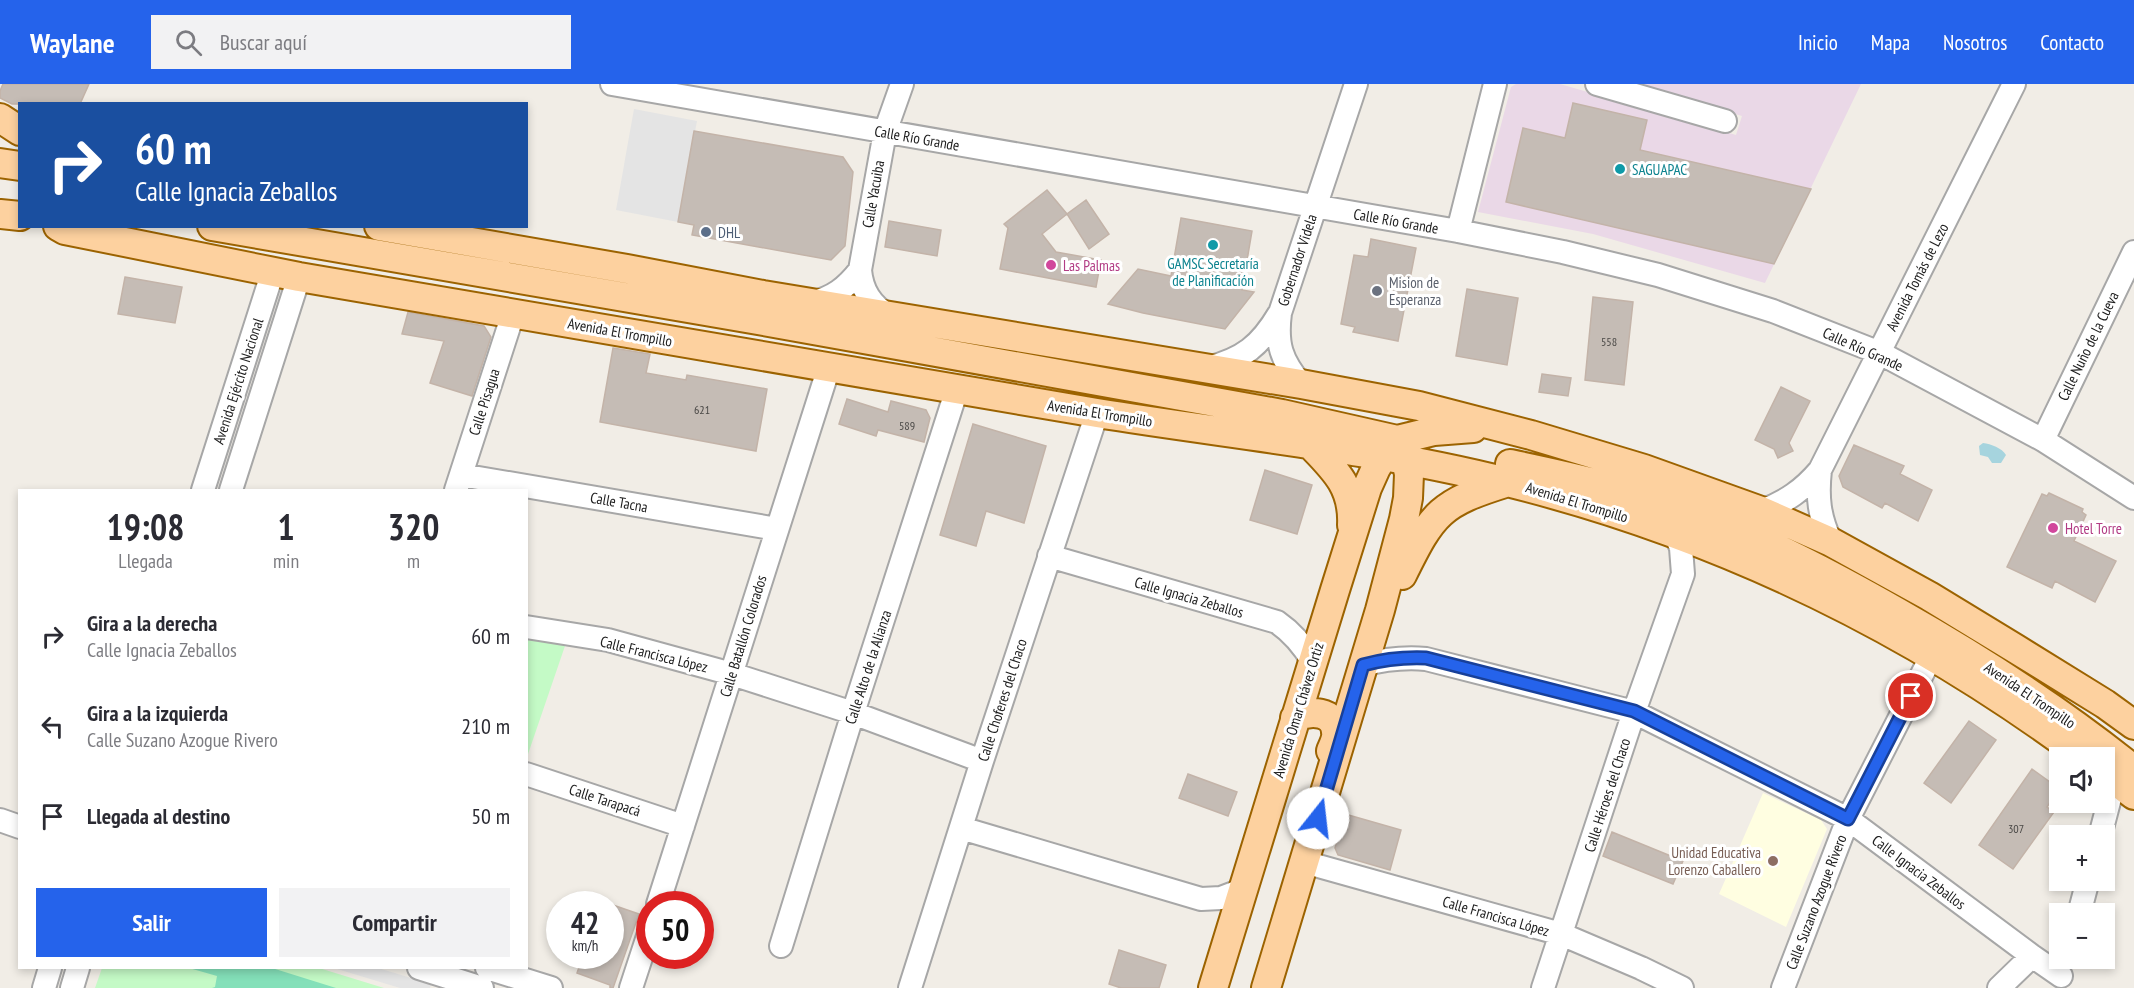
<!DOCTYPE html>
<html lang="es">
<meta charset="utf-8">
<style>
:root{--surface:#fff;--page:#f2f2f3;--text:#2b2b33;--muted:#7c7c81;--accent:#2563eb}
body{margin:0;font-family:"PT Sans Narrow",sans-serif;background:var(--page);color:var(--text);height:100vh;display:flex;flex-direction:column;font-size:22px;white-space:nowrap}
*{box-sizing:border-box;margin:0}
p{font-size:20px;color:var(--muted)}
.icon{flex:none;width:33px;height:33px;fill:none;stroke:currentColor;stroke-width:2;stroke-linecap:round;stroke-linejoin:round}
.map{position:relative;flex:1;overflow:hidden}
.side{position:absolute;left:18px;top:405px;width:510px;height:480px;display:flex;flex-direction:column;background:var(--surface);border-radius:0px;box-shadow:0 3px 9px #0003}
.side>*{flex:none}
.top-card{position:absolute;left:18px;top:18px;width:510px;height:126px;border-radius:0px;box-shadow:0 3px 9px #0003;background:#1a4fa0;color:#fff;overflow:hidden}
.fabs{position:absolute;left:2049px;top:663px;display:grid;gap:12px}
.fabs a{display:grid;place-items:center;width:66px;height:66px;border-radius:0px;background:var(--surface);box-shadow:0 3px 9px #0003;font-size:30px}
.speed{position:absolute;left:546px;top:807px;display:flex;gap:12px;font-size:30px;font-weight:700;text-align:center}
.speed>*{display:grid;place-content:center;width:78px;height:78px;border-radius:50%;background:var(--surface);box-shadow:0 3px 9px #0003;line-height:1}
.speed small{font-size:15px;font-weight:400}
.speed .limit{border:9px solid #d22;background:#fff;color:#111}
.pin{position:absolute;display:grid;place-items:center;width:51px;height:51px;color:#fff;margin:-26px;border:3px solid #fff;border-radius:50%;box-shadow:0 2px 6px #0007}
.me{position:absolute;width:66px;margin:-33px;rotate:16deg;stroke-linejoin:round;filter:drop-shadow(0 0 4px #0008)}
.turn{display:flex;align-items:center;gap:21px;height:126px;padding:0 18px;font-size:27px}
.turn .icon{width:78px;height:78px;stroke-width:2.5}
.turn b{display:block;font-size:42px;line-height:51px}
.eta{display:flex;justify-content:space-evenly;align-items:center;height:102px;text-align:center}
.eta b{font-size:36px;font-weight:700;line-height:42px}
.cta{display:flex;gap:12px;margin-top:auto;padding:12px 18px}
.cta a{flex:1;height:69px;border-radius:0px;background:var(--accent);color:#fff;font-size:24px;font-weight:700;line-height:69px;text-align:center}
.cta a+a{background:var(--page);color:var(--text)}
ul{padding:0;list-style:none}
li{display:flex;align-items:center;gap:18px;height:90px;padding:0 18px}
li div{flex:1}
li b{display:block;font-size:22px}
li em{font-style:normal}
header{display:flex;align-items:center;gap:36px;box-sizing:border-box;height:84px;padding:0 30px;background:var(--accent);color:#fff}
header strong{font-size:28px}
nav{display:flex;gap:33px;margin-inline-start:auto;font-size:21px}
.search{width:420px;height:54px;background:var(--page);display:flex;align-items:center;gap:15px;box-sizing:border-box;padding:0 21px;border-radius:0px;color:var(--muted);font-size:22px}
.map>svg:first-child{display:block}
.industrial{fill:#ead8e7}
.education{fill:#fffee1}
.park{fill:#c4fac6}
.pitch{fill:#84e0b9}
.parking{fill:#e4e4e4}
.water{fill:#a6d4de}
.building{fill:#c5bcb5;stroke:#c3b3a8;stroke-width:1.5}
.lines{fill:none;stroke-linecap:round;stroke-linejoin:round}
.minor-casing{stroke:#a7a7a7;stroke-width:26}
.major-casing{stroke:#9c6300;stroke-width:32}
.minor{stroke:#fff;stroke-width:22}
.major{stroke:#fdd19f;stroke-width:28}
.route-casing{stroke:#184099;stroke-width:15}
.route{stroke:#2563eb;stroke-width:10}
.culture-dot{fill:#0f9aa8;stroke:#fff;stroke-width:2}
.service-dot{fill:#5c6f8a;stroke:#fff;stroke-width:2}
.hotel-dot{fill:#d1479c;stroke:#fff;stroke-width:2}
.worship-dot{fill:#6b7280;stroke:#fff;stroke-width:2}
.education-dot{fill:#8d6e63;stroke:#fff;stroke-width:2}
.labels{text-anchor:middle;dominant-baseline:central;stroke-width:6;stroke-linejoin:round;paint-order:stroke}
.number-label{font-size:12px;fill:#494745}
.street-label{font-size:15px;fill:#202020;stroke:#fff}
.culture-label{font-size:15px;fill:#0d838f;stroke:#fff;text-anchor:start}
.service-label{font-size:15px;fill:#4e5e75;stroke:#fff;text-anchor:start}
.hotel-label{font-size:15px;fill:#b23c85;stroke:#fff;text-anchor:start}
.worship-label{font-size:15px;fill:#5b616d;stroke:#fff;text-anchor:start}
.education-label{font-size:15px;fill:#785e54;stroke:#fff;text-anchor:end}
</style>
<header>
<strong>Waylane</strong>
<div class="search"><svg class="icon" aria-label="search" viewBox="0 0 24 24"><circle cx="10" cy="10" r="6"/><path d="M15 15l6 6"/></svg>Buscar aquí</div>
<nav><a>Inicio</a><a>Mapa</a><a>Nosotros</a><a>Contacto</a></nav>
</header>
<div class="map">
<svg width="2134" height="904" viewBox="0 0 2134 904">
<rect width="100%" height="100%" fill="#f1ede6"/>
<!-- industrial -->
<path class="industrial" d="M1516,0H1560L1736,51L1742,32L1633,0H1861L1765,199L1593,150L1478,128L1511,3Z"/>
<!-- education -->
<path class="education" d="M1763,709L1821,736L1827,745L1786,843L1719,810Z"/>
<!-- park -->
<path class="park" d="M527,551L566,559L527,673Z
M102,884H319L384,904H95Z"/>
<!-- pitch -->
<path class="pitch" d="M189,884H272L336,904H212L215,903L217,892Z"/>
<!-- parking -->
<path class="parking" d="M634,25L697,37L678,138L616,126Z
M334,884H378L431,900L430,904H400Z"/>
<!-- water -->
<path class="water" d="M1983,359C1991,360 2002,364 2006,371L2001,379H1992L1988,373L1980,371L1979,362Z"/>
<!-- building -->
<path class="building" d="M3,0H89L80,20H12L0,14V7Z
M1573,19L1647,36L1640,66L1811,105L1774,180L1506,118L1523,44L1565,54Z
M694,47L843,73L853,88L845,162L831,176L692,151L694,141L678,138Z
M1047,106L1067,130L1042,150L1056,168L1101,176L1096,203L1000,185L1008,144L1004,140Z
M1086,116L1109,150L1089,165L1067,130Z
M1181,134L1252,147L1242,206L1254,208L1225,245L1143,229L1108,220L1138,185L1171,192Z
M889,137L941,146L937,172L885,163Z
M1371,155L1416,164L1398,257L1353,248L1355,243L1341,240L1354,171L1368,173Z
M125,193L182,203L175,239L118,230Z
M1467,205L1518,214L1507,281L1456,272Z
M1593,213L1633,218L1624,301L1585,296Z
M408,228L484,242L491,253L472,312L430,299L444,257L402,250Z
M613,264L650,270L646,289L686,296L687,291L767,305L756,367L600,338Z
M1542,290L1571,294L1568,312L1539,308Z
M1781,303L1810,317L1789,359L1793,367L1778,374L1774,365L1755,356Z
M847,315L888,328L891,317L926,326L930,334L924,358L878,346L876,352L839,340Z
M973,340L1046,362L1024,439L986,427L976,462L940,451Z
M1854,361L1904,382L1900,390L1932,406L1918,437L1885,419L1882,424L1843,403L1839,392Z
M1265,386L1312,401L1297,450L1250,436Z
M2049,409L2083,425L2082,428L2086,431L2074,457L2116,477L2095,518L2055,497L2052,504L2007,483L2042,410L2047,412Z
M1969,637L1996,656L1951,719L1924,699Z
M2032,685L2054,701L2050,707L2055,711L2047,723L2054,728L2013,785L1979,761Z
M1188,690L1237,708L1228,732L1179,714Z
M1345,730L1401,746L1390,786L1338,771L1335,764Z
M1612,748L1683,777L1673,800L1603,772Z
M610,820L639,830L613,904H610V901L577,889L583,872H610Z
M1119,866L1166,881L1159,904H1121L1109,900Z"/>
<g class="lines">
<defs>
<path id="minor" d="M612,0L1458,147L1563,168L1658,191L1773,227L1880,269L2043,356L2134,414
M1597,0L1725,37
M1458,147L1495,0
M811,219C833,214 846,204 860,186
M889,232C871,221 862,207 860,186L885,48L902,0
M1208,284C1243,275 1260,262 1279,230
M1301,300C1281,276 1276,260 1280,229L1356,0
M2043,356L2134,168
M1820,386C1817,413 1819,433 1831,458
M461,391L777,445
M203,406L273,187
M231,406L299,193
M456,406L513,230
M1761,427C1786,418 1803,406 1820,386L2014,0
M1049,472L1277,538C1293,549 1303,561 1313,578
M526,543L608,556L732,590L853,629L982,677
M1363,581C1385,575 1403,573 1426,575L1634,628L1848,735L2032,872L2061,892
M526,690L683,742
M0,736L20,743
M961,744L1201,815L1221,814L1242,806
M2100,752L2111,710L2109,691
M1304,778L1561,850L1641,884L1682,904
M658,820L829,283
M2079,830L2088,796
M781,862L853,629L957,305
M419,884L482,904
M487,884L551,904
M44,904L50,884
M72,904L78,884
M631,904L650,846
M910,904L982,677L1097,329
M1543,904L1634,628L1683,490L1681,464L1675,449
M1783,904L1848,735L1932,571
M1999,904L2032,872"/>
<path id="major" d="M0,34L20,47
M0,79L20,82
M0,130L20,132
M58,142L65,146L299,193L1097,329C1234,351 1372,364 1507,398C1717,450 1912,545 2085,674
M212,142L758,236L1282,330L1406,358
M379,142L627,185L763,211L1301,300L1419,322L1531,351L1644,385L1761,427L1831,458L1929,512L2016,565L2105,620L2134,641
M1309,359C1333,384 1354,402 1352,441
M1510,380C1572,393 1634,407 1693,429C1764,455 1832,491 1897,528C1980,575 2060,626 2134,686
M1402,491C1433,428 1440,419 1508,398
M1295,634C1309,626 1335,626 1336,648C1337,654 1333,662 1331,667
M2104,688L2134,711
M1213,904L1335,506L1367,404L1376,384L1388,364L1397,356L1434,347L1473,344
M1266,904L1380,526L1404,435L1408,414L1409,390L1404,368L1400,361"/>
</defs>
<!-- minor casing -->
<use href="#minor" class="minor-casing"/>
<!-- major casing -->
<use href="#major" class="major-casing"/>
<!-- minor -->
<use href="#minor" class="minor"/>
<!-- major -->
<use href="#major" class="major"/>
</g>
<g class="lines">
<defs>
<path id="route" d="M1318,734L1363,581C1385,575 1403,573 1426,574L1634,627L1848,735L1911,612"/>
</defs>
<!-- route casing -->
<use href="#route" class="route-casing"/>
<!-- route -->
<use href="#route" class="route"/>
</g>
<!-- markers -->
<g class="culture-dot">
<circle cx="1620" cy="85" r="6"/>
<circle cx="1213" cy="161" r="6"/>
</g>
<circle class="service-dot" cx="706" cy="148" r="6"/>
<g class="hotel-dot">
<circle cx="1051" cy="181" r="6"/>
<circle cx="2053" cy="444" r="6"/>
</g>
<circle class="worship-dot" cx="1377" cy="207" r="6"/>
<circle class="education-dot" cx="1773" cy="777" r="6"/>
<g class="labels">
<!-- number labels -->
<g class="number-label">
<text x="1609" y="257">558</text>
<text x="702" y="325">621</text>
<text x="907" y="341">589</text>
<text x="2016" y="744">307</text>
</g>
<!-- street labels -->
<g class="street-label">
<text transform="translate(917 54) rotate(10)">Calle Río Grande</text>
<text transform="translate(873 110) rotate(-80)">Calle Yacuiba</text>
<text transform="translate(1396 137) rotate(10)">Calle Río Grande</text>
<text transform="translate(1297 176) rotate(-72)">Gobernador Videla</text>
<text transform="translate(1917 193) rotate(-63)">Avenida Tomás de Lezo</text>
<text transform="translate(620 248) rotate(10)">Avenida El Trompillo</text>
<text transform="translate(2088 262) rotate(-64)">Calle Nuño de la Cueva</text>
<text transform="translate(1863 265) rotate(24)">Calle Río Grande</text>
<text transform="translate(238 297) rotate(-72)">Avenida Ejército Nacional</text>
<text transform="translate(484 318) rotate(-72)">Calle Pisagua</text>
<text transform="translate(1100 329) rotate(9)">Avenida El Trompillo</text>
<text transform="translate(619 418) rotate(10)">Calle Tacna</text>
<text transform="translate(1577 418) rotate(17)">Avenida El Trompillo</text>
<text transform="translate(1189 513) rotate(16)">Calle Ignacia Zeballos</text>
<text transform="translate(743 552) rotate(-73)">Calle Batallón Colorados</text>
<text transform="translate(654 570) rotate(14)">Calle Francisca López</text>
<text transform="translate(868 583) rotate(-72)">Calle Alto de la Alianza</text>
<text transform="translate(2030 611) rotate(34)">Avenida El Trompillo</text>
<text transform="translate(1002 616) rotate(-72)">Calle Choferes del Chaco</text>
<text transform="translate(1298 626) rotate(-73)">Avenida Omar Chávez Ortiz</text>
<text transform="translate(1607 711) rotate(-72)">Calle Héroes del Chaco</text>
<text transform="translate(605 716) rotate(18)">Calle Tarapacá</text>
<text transform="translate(1919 788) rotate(37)">Calle Ignacia Zeballos</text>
<text transform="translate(1816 818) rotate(-69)">Calle Suzano Azogue Rivero</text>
<text transform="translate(1496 832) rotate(16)">Calle Francisca López</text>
</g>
<!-- culture labels -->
<g class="culture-label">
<text x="1632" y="85">SAGUAPAC</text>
<text x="1213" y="179" text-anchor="middle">GAMSC Secretaría<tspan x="1213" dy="17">de Planificación</tspan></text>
</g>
<!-- service labels -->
<g class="service-label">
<text x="718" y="148">DHL</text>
</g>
<!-- hotel labels -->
<g class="hotel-label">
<text x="1063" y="181">Las Palmas</text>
<text x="2065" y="444">Hotel Torre</text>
</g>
<!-- worship labels -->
<g class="worship-label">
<text x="1389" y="198">Mision de<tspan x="1389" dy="17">Esperanza</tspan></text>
</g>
<!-- education labels -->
<g class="education-label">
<text x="1761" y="768">Unidad Educativa<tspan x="1761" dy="17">Lorenzo Caballero</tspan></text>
</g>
</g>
</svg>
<div class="fabs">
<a><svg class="icon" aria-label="sound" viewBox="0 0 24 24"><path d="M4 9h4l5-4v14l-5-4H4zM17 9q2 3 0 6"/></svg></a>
<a>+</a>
<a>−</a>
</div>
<div class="speed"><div>42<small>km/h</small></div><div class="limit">50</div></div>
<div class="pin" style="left:1911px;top:612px;background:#d93025"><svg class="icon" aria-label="arrive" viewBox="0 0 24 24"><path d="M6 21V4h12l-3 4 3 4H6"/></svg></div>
<svg class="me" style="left:1318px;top:734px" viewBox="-20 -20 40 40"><circle r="19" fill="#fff"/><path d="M0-13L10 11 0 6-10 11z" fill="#2563eb"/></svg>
<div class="top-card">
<div class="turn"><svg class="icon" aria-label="right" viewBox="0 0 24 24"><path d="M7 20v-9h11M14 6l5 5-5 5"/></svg><div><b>60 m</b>Calle Ignacia Zeballos</div></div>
</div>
<section class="side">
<div class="eta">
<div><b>19:08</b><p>Llegada</p></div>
<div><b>1</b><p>min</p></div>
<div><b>320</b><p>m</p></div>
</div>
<ul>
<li><svg class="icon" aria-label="right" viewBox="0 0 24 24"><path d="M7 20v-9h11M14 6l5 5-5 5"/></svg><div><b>Gira a la derecha</b><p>Calle Ignacia Zeballos</p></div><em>60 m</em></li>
<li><svg class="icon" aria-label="left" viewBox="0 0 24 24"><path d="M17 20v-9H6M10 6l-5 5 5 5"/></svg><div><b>Gira a la izquierda</b><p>Calle Suzano Azogue Rivero</p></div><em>210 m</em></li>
<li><svg class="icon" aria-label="arrive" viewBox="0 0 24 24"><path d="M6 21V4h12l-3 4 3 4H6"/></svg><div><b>Llegada al destino</b></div><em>50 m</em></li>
</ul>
<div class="cta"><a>Salir</a><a>Compartir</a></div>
</section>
</div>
